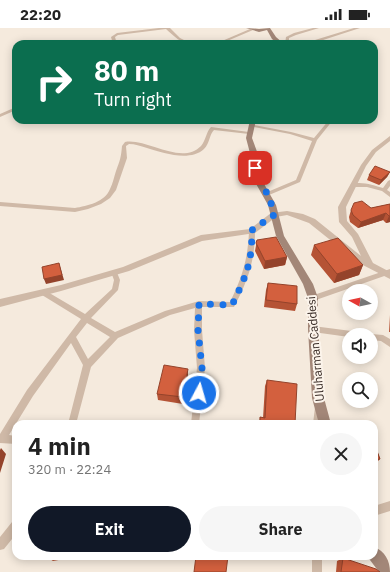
<!DOCTYPE html>
<meta charset="utf-8">
<style>
:root{--surface:#fff;--page:#f6f6f6;--text:#222;--muted:#767676;--accent:#111827}
body{margin:0;font-family:"IBM Plex Sans",sans-serif;background:var(--page);color:var(--text);height:100vh;display:flex;flex-direction:column;font-size:15px;white-space:nowrap}
*{box-sizing:border-box;margin:0}
p{font-size:13px;color:var(--muted)}
.icon{flex:none;width:22px;height:22px;fill:none;stroke:currentColor;stroke-width:2;stroke-linecap:round;stroke-linejoin:round}
.map{position:relative;flex:1;overflow:hidden}
.sheet{position:absolute;left:12px;top:392px;width:366px;height:140px;display:flex;flex-direction:column;background:var(--surface);border-radius:12px;box-shadow:0 2px 10px #0003}
.sheet>*{flex:none}
.guide{position:absolute;left:12px;top:12px;width:366px;height:84px;border-radius:12px;box-shadow:0 2px 10px #0003;background:#0b6e4f;color:#fff;overflow:hidden}
.needle{width:26px;rotate:278deg}
.controls{position:absolute;left:342px;top:256px;display:grid;gap:8px}
.controls a{display:grid;place-items:center;width:36px;height:36px;border-radius:50%;background:var(--surface);box-shadow:0 2px 10px #0003;font-size:20px}
.pin{position:absolute;display:grid;place-items:center;width:34px;height:34px;color:#fff;margin:-17px;border-radius:8px;box-shadow:0 2px 6px #0006}
.me{position:absolute;width:44px;margin:-22px;rotate:6deg;stroke-linejoin:round;filter:drop-shadow(0 0 3px #0008)}
.turn{display:flex;align-items:center;gap:14px;height:84px;padding:0 16px;font-size:18px}
.turn .icon{width:52px;height:52px;stroke-width:2.5}
.turn b{display:block;font-size:28px;line-height:34px}
.round{display:grid;place-items:center;flex:none;width:42px;height:42px;border-radius:21px;background:var(--page)}
.head{display:flex;align-items:center;justify-content:space-between;height:68px;padding:0 16px}
h1{font-size:24px;font-weight:800;line-height:30px}
.primary-button{display:flex;gap:8px;margin-top:auto;padding:8px 16px}
.primary-button a{flex:1;height:46px;border-radius:24px;background:var(--accent);color:#fff;font-size:16px;font-weight:800;line-height:46px;text-align:center}
.primary-button a+a{background:var(--page);color:var(--text)}
.status{display:flex;justify-content:space-between;align-items:center;height:28px;padding:0 20px;background:var(--surface);direction:ltr}
.status svg{height:11px;fill:currentColor}
.map>svg:first-child{display:block}
.lines{fill:none;stroke-linecap:round;stroke-linejoin:round}
.minor{fill:#cfb9a7;fill-rule:evenodd}
.tertiary{fill:#cfb9a7;fill-rule:evenodd}
.secondary{fill:#a38778;fill-rule:evenodd}
.wall{fill:#b55335}
.shaded-wall{fill:#94432b}
.building{fill:#d3603e;stroke:#94432b}
.route{stroke:#1a73e8;stroke-width:7;stroke-dasharray:0 12.6}
.labels{text-anchor:middle;dominant-baseline:central;stroke-width:4;stroke-linejoin:round;paint-order:stroke}
.street-label{font-size:12px;fill:#3b2e29;stroke:#fcf4eb}
</style>
<div class="status"><b>22:20</b><svg viewBox="0 0 49 12"><path d="M0 12V9h3v3zM5 12V6h3v6zM10 12V3h3v9zM15 12V0h3v12zM26 1h20v11H26zM47 4h2v5h-2z"/></svg></div>
<div class="map">
<svg width="390" height="544" viewBox="0 0 390 544">
<rect width="100%" height="100%" fill="#f5eadd"/>
<g class="lines">
<!-- minor -->
<path class="minor" d="M159,0H170L180,10L192,16C181,16 174,8 166,1L118,7L115,9L117,16H113L111,9L117,5Z
M313,0H319L296,7L289,10V16H285L286,9L294,5Z
M354,0H360L317,14L306,16H298L315,12Z
M250,1L253,2L220,16H215Z
M16,79V82L0,89V86Z
M329,92H333L317,112L300,154L269,167H265V165L296,152L312,113L290,106L249,98V96L291,104L314,110Z
M211,99L249,104L251,105L249,106L214,102C209,107 210,115 204,121C190,134 163,125 147,120C140,118 135,116 129,116L126,118L127,130L116,162L110,170L101,176L88,181L75,184L0,178V174L75,180C87,178 105,174 110,161C113,155 114,149 116,143C120,132 121,130 122,118L125,114C147,110 181,138 201,118C206,112 206,104 211,99Z
M390,152V158L387,162L390,164V169L382,163L367,159H353L350,157C359,152 373,157 383,160L388,153Z
M252,201L255,203C255,232 248,253 234,279H202V302L205,340L199,396H191L197,340L194,302L195,280L170,287L118,310L91,339L76,396H68L83,337L71,315L33,368L9,407L16,408V416L0,415V406L27,362L81,291L42,267L41,265L42,263H46L85,286L112,261L114,252L111,244L114,242H116L120,252L118,262L91,290L115,304L165,283L199,273L230,274C242,250 248,231 249,203ZM87,295L110,309L88,331L76,309Z
M390,241V246L313,273L311,272L310,270L311,268Z
M313,298L359,304L362,305L363,307H349V309L313,304L310,303L309,301L310,299Z
M371,306L383,307L390,311V319L381,313L371,312V307H368Z
M318,378L321,379L322,382L321,396H313L315,379Z
M390,473V483L374,488V478Z
M16,493V506L4,521L0,522V509L12,494Z
M312,528H322V544H312Z"/>
<!-- tertiary -->
<path class="tertiary" d="M390,108V113L376,124L366,138L346,179L347,193L358,206L373,235L390,244V251L359,235L309,195L287,187L276,189L255,205L202,213L129,243L61,263L0,279V271L61,257L123,239L201,207L250,201L271,185L287,183L303,186L315,191L361,228L352,209L339,194L338,179L361,137L372,122Z"/>
<!-- secondary -->
<path class="secondary" d="M246,0L259,1L270,0L276,9L284,16H278L272,11L267,2L259,4Z
M250,92H256L252,110L259,129V147L276,177L284,208L313,256L318,270V301L324,370L331,396H319L312,370L308,301V270L303,256L276,208L268,177L251,147V129L246,110Z
M374,519C385,523 390,533 390,544H379L367,528H374Z"/>
</g>
<!-- wall -->
<path class="wall" d="M390,144L387,149L379,157L367,152L369,147Z
M390,176V194L386,195L383,192L358,200L350,194L349,189L351,182L371,180Z
M257,212L287,229L285,237L264,241L255,223Z
M314,217L363,237L359,247L334,255L311,227Z
M268,255L297,276L295,283L264,279L266,262Z
M390,287V304H389Z
M188,347L183,376L158,372L157,366Z
M267,352L295,396H259L260,389L263,390L265,358Z
M374,415L380,431L375,436H374Z
M47,528H80L53,533L47,529Z
M343,530L380,544H336L337,533Z"/>
<!-- shaded-wall -->
<path class="shaded-wall" d="M390,144L387,149L379,157L381,152Z
M386,185L383,192L358,200L361,194Z
M389,188H390V194L386,195Z
M287,229L285,237L264,241L265,233Z
M59,235L64,252L46,256L44,251Z
M363,237L359,247L334,255L337,246Z
M188,341V347L183,376V369Z
M1,420L6,426L0,445V422Z"/>
<!-- building -->
<path class="building" d="M375,138L390,144L381,152L369,147Z
M362,173L371,180L390,176V188H389L386,185L361,194L353,187L351,182L354,175Z
M276,209L287,229L265,233L256,215L257,212Z
M338,210L363,237L337,246L314,217Z
M59,235L62,247L44,251L42,239Z
M268,255L297,258V276L266,272Z
M164,337L188,341L183,369L157,366Z
M267,352L297,356L295,396H260V389L265,390Z
M374,415L380,431L374,432Z
M196,528H228L226,544H194Z
M343,530L376,541L380,544H341Z"/>
<g class="lines">
<!-- route -->
<path class="route" d="M199,365L202,340L198,302L199,276L232,277C246,248 252,236 252,202L274,187C272,177 269,168 264,160C260,152 255,149 255,140"/>
</g>
<g class="labels">
<!-- street labels -->
<g class="street-label">
<text transform="translate(315 321) rotate(-95)">Uluharman Caddesi</text>
</g>
</g>
</svg>
<div class="controls">
<a><svg class="needle" viewBox="-14 -14 28 28"><path d="M0-13l5 13h-10z" fill="#e53935"/><path d="M0 13l5-13h-10z" fill="#767676"/></svg></a>
<a><svg class="icon" aria-label="sound" viewBox="0 0 24 24"><path d="M4 9h4l5-4v14l-5-4H4zM17 9q2 3 0 6"/></svg></a>
<a><svg class="icon" aria-label="search" viewBox="0 0 24 24"><circle cx="10" cy="10" r="6"/><path d="M15 15l6 6"/></svg></a>
</div>
<div class="pin" style="left:255px;top:140px;background:#d93025"><svg class="icon" aria-label="arrive" viewBox="0 0 24 24"><path d="M6 21V4h12l-3 4 3 4H6"/></svg></div>
<svg class="me" style="left:199px;top:365px" viewBox="-20 -20 40 40"><circle r="17" fill="#1a73e8" stroke="#fff" stroke-width="3"/><path d="M0-11L8 9 0 5-8 9z" fill="#fff"/></svg>
<div class="guide">
<div class="turn"><svg class="icon" aria-label="right" viewBox="0 0 24 24"><path d="M7 20v-9h11M14 6l5 5-5 5"/></svg><div><b>80 m</b>Turn right</div></div>
</div>
<section class="sheet">
<div class="head"><div><h1>4 min</h1><p>320 m · 22:24</p></div><a class="round"><svg class="icon" aria-label="close" viewBox="0 0 24 24"><path d="M6 6l12 12M18 6L6 18"/></svg></a></div>
<div class="primary-button"><a>Exit</a><a>Share</a></div>
</section>
</div>
